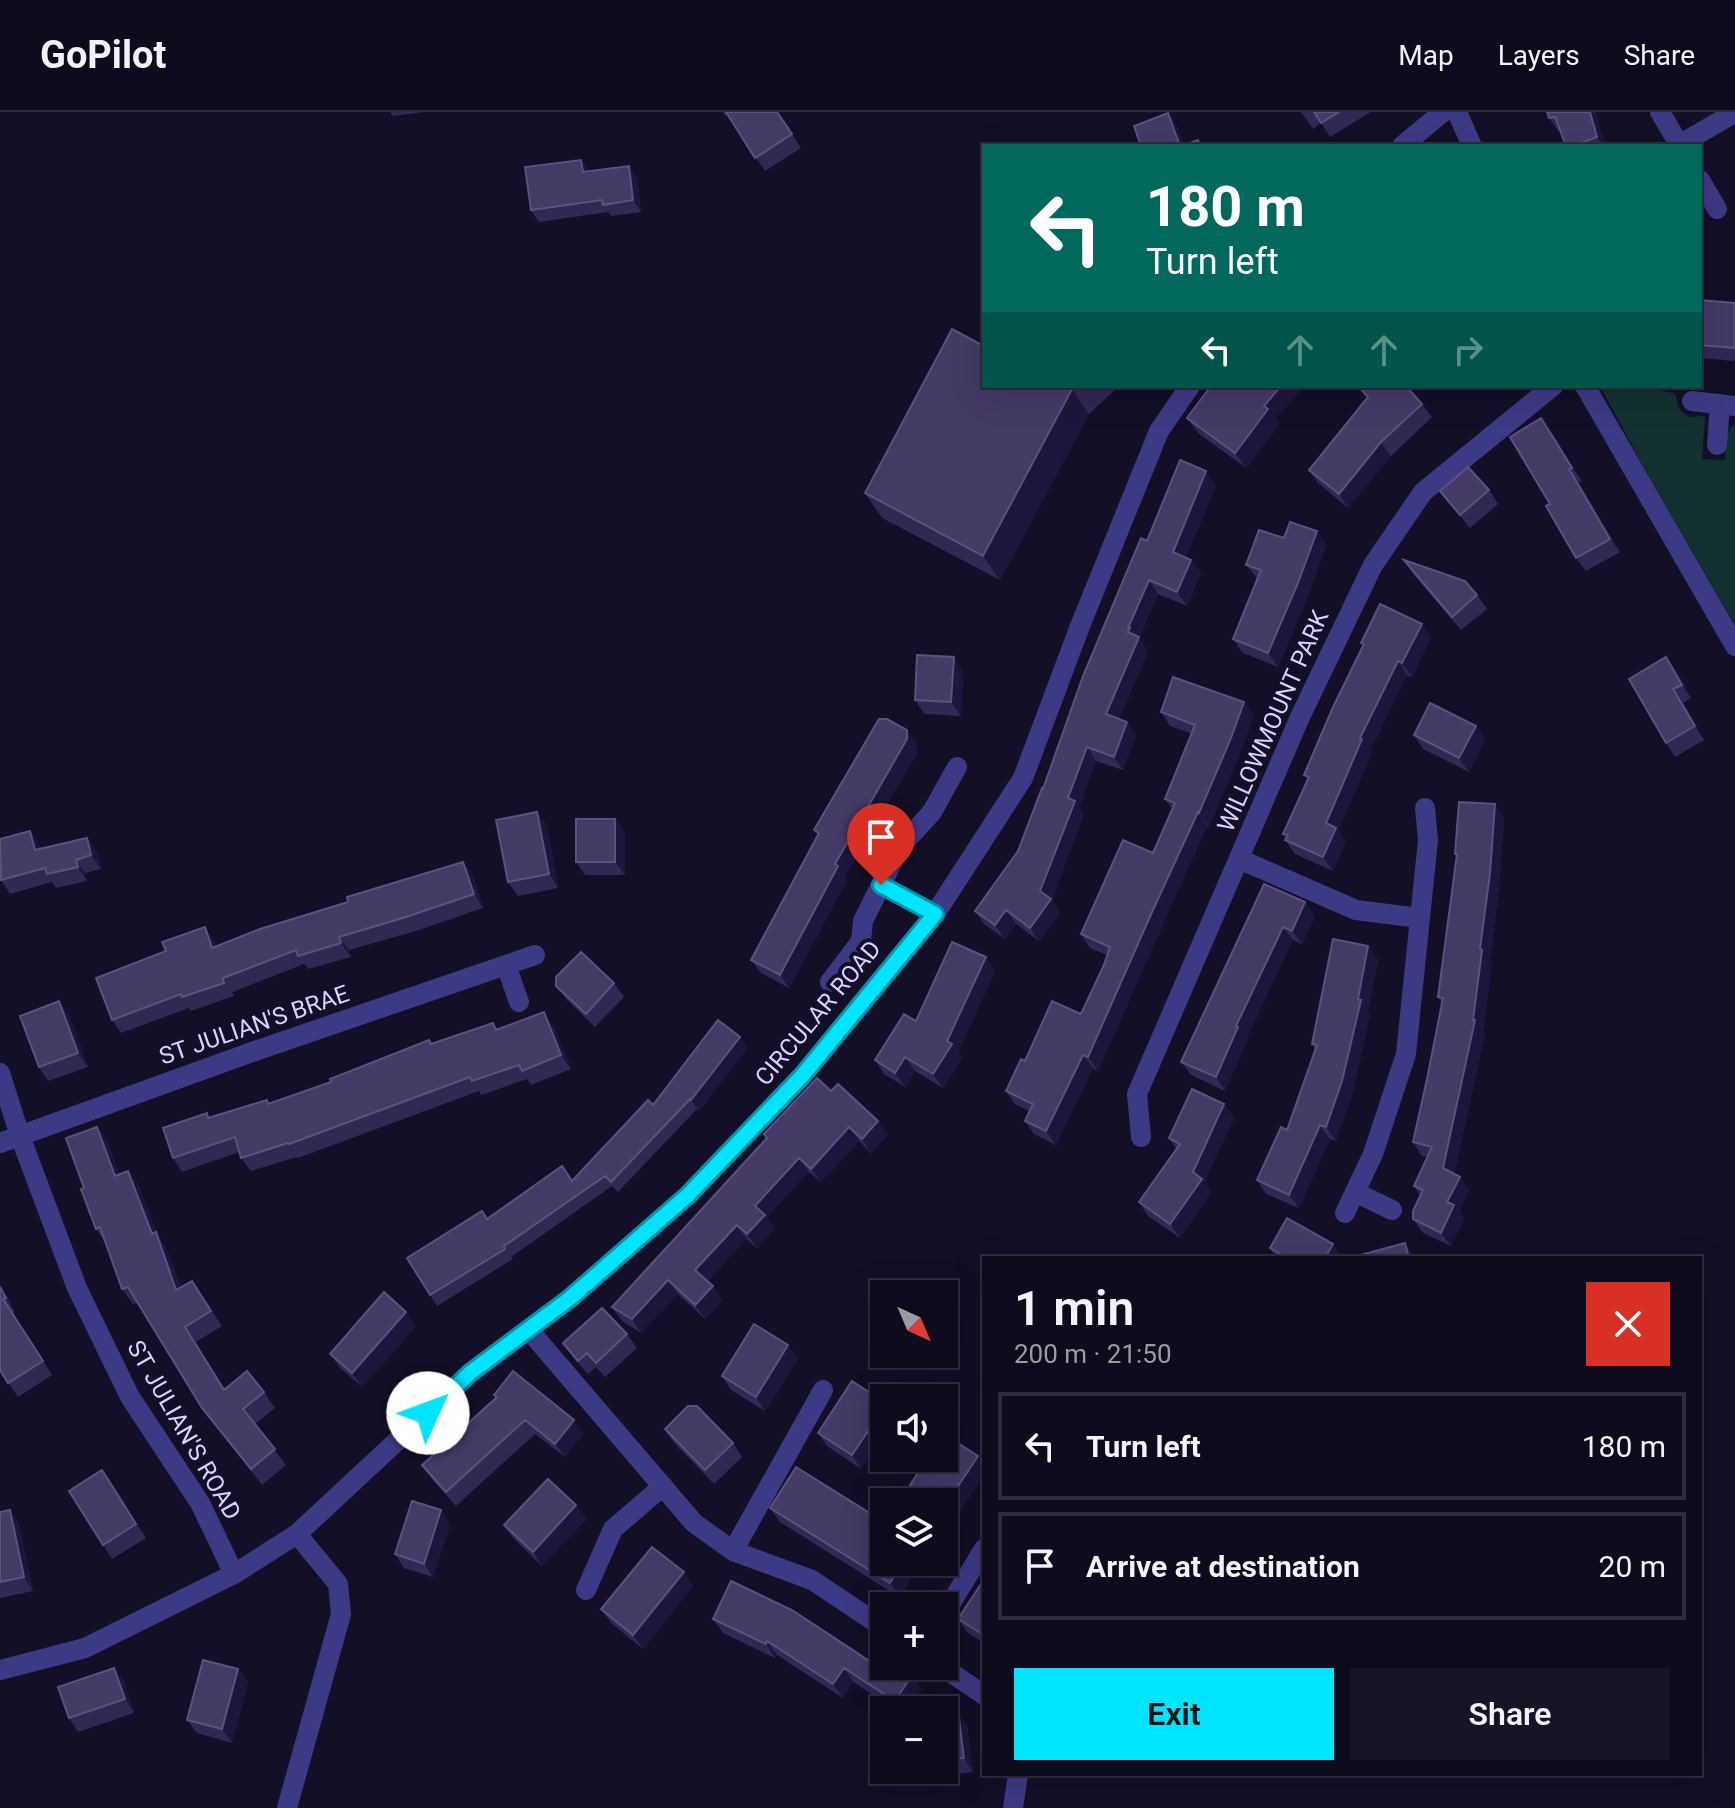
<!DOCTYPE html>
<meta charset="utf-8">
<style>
:root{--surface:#0e0b1c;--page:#171425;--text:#f1f3f6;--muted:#9b9ba3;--line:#2e2b3b;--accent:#00e5ff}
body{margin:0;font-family:Roboto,sans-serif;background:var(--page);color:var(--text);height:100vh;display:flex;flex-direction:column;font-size:30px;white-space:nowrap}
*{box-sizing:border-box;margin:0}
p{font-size:26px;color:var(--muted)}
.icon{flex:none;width:44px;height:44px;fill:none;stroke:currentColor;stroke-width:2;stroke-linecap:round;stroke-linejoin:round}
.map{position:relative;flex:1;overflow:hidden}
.panel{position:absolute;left:982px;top:1144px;width:720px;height:520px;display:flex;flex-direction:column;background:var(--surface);border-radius:0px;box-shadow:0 8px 32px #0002,0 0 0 2px var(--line)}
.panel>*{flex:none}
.guide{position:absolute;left:982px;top:32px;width:720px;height:244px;border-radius:0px;box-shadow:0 8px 32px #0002,0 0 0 2px var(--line);background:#00695c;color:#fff;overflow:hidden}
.needle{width:52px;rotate:136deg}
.buttons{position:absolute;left:870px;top:1168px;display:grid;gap:16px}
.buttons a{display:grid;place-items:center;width:88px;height:88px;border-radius:0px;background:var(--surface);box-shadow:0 8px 32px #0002,0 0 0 2px var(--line);font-size:40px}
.pin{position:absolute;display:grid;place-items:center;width:68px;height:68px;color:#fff;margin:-82px -34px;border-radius:50% 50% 50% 0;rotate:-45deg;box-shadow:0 0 8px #0007}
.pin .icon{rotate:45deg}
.me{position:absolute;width:88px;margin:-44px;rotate:47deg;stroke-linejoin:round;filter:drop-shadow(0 0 6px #0008)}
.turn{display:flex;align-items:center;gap:28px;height:168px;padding:0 32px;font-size:36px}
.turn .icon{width:104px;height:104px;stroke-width:2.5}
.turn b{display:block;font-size:56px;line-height:68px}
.lanes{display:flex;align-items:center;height:76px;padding:0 32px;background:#0003;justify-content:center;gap:40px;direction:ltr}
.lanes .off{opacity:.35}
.round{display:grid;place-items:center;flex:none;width:84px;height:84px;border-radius:0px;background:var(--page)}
.headline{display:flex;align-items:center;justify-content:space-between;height:136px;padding:0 32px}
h1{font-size:48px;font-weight:600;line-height:60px}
.action{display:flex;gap:16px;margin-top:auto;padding:16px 32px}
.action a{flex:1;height:92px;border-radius:0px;background:var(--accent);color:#111;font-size:32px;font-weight:600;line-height:92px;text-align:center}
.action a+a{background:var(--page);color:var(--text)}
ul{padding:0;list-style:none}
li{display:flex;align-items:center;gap:24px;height:108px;margin:0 16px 12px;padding:0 16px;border:4px solid var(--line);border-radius:0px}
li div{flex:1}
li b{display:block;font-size:30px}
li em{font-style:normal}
header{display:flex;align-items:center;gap:48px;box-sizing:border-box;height:112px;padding:0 40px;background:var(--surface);border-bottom:2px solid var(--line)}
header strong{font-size:38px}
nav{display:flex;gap:44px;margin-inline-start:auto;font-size:28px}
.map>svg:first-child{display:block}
.green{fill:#12302f}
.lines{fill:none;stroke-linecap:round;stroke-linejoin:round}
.minor{stroke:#3d3a85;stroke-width:20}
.wall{fill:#312854}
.shaded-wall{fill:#1d163a}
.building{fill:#433a66;stroke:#5a527e;stroke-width:2}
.route-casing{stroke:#0095a6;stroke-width:20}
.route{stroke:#00e5ff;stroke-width:14}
.labels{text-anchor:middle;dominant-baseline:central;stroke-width:8;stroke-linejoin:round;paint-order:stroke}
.street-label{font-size:24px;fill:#d9d4ff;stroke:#130f26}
</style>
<header>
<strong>GoPilot</strong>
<nav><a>Map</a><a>Layers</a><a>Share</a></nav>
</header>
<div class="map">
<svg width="1735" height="1696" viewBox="0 0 1735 1696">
<rect width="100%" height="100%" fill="#130f26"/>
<!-- green -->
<path class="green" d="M1600,274H1634L1675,281L1679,297L1689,305L1705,304L1702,347L1725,348C1725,335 1724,321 1735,312V513L1643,354Z"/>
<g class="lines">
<!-- minor -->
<path class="minor" d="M1457,0L1472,34
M1660,0L1680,34
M1679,33L1734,1
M1402,34L1443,0
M1700,68L1717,97
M1585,274L1735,534
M1692,289L1735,294
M1717,333L1720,292
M1239,747L1356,798L1419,806
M881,773L935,802
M506,853L519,890
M830,870L861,829L863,809L900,735L932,700L957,655
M0,961L20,1024L77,1176L130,1285L200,1391L234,1462
M1141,1025L1137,982L1300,605L1373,453L1423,380L1553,274
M0,1031L255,939L535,843
M1355,1080L1392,1098
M1345,1101L1373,1042L1406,942L1428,728L1425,696
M528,1217L694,1411L733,1439L812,1468L884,1516
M733,1439L823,1278
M586,1478L613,1417L663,1374
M944,1502L984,1437
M941,1554L984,1583
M0,1558L85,1536L234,1462L297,1422L470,1261L569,1187L688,1083L802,964L935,802L1023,666L1080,514L1159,319L1190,274
M287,1696L341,1502L338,1472L297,1422
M1013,1696L1018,1662"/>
</g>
<!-- wall -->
<path class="wall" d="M390,0H424L393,4Z
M723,0H778L801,36L765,59L727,2L725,4Z
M1301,0H1371L1330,25L1321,11L1313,17Z
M1547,0H1595L1605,34H1566L1561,19L1559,20L1549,6Z
M581,48L589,59L637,66L641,100L611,104L608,100L539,110L531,98Z
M1700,188L1735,191V249L1700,246Z
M984,274H1119L1089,302L1000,468L882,406L865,381Z
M1211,274H1305L1275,307L1279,312L1246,356L1198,321L1187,306Z
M1359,275L1422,292L1432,305L1391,344L1348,396L1318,371L1309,358L1367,286Z
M1551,319L1582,369L1579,371L1620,440L1586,459L1576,446L1550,392Z
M1216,373L1186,445L1191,448L1201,461L1187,494L1158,482L1139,526L1148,539L1119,607L1136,623L1123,658L1096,649L1079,695L1084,702L1052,788L1060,801L1039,829L1016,812L1005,827L984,812L975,799L1018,739L1147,429Z
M1489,378L1498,392L1470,416L1440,379Z
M1326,432L1308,484L1278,555L1243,541L1233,527L1258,467L1246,453Z
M1404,448L1477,483L1487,497L1461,518L1413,462Z
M1431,526L1412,565L1407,563L1370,638L1372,640L1338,719L1346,730L1333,759L1295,742L1285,728L1286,726L1283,722L1307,667L1304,663L1363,534L1361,531Z
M963,559L961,604L924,602L915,588Z
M1676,559L1691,586L1683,591L1704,628L1675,645L1666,631Z
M1244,590L1254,603L1241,639L1209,715L1207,714L1162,813L1098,959L1093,956L1056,1033L1034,1022L1025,1009L1029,999L1015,992L1006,979L1025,949L1081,902L1107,843L1090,836L1081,822L1153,741L1172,697L1165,687L1192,622L1170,614L1161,600Z
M1476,614L1485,628L1469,660L1423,637L1414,623Z
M907,618L917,632V641L845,764L847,768L789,876L761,861L751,848L818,723L814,718Z
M1504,706L1499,775L1490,848L1492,852L1483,919L1485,922L1454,1062L1469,1078L1459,1099L1464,1107L1451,1134L1423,1121L1413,1107L1420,1083L1414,1074L1427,1045L1422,1044L1413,1030L1427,967L1442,891L1438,885L1457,744L1455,742Z
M615,707L625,721V763H585L576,750Z
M547,714L558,776L518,784L508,770Z
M30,719L39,733L41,736L87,726L97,740L101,757L85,761L87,769L56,776L52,770L10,782L1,768Z
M473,763L483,796L416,819L349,838L351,845L308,857L304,852L232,880L234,884L191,899L189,896L121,921L112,908L214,829L216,835Z
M1264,772L1305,790L1315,804L1302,832L1293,828L1246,927L1247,929L1225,979L1191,963L1181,950Z
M1378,848L1368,898L1370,902L1352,983L1336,1029L1330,1027L1299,1096L1266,1082L1257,1068L1287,1018L1315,938L1312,932Z
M995,859L958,940L962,946L943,976L915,959L905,975L884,962L875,948L916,909Z
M614,871L624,885L595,915L566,887L556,874Z
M59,889L69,903L88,955L48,969L39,955Z
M493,911L498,918L554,914L571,957L531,973L527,967L481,983L479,979L298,1046L297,1045L251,1059L241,1046L239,1040L182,1060L173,1046L210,1006L267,988L269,992Z
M748,935L699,999L697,997L618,1080L612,1074L511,1145L513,1147L437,1194L430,1183L487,1106L572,1069L653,993Z
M831,979L888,1023L871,1041L859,1029L821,1070L809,1060L767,1105L775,1116L757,1136L746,1127L708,1169L713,1174L722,1188L705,1207L678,1182L641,1221L622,1209L612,1195L767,1026L764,1022Z
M1224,992L1234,1006L1204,1070L1211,1080L1180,1126L1148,1104L1139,1090L1176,1037L1169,1026Z
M97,1015L108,1030L119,1062L139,1074L158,1124L166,1136L181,1176L192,1169L222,1214L196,1230L225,1277L264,1280L275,1296L255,1312L286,1353L262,1373L202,1296L137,1191L133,1192L122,1177L105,1130L96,1117L84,1076Z
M1270,1136L1343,1146H1276Z
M0,1171L15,1200L13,1201L52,1263L18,1285L0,1258Z
M416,1214L362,1275L340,1256L330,1242Z
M627,1222L637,1236L605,1265L596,1255L588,1262L573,1245L563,1231Z
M788,1233L798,1247L765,1299L731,1278L722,1264Z
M852,1269L861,1357L827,1334L818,1321Z
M494,1283L583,1322L565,1345L535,1322L456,1394L432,1367L422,1353L496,1286Z
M665,1317L733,1331L742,1345L714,1372L674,1331Z
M984,1353V1363L953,1409L944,1403V1390H924L919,1387L910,1373Z
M112,1371L146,1426L112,1447L103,1433Z
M576,1393L586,1407L542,1454L514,1427L504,1413Z
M770,1396L884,1450H921L899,1485L780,1410Z
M10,1398L19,1412L33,1479L0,1486V1400Z
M450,1412L433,1465L404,1456L395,1442Z
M684,1460L693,1474L643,1537L611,1511L601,1497Z
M984,1470V1531L968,1521L958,1507Z
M713,1507L868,1548L912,1563L921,1577L908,1598H897L853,1570L843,1586L777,1543L775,1546L723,1521Z
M114,1556L124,1570L134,1601L78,1620L69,1606Z
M238,1557L248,1570L232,1631L197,1621L187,1608Z
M944,1602L967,1614L973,1660L932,1665L927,1658H944Z"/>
<!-- shaded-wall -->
<path class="shaded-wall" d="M1590,0H1595L1596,1L1605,34H1603L1597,25Z
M1168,1L1178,15L1185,34H1180Z
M581,48L589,59L583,60Z
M629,54L637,66L641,100L633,88Z
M1281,274H1305L1275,307L1279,312L1246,356L1235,341L1264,294Z
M1072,277L1089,302L1000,468L983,444Z
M1541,306L1551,319L1582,369L1572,356Z
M1381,330L1391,344L1348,396L1339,382Z
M1569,357L1579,371L1620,440L1610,427Z
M1206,359L1216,373L1183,453L1173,440Z
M1317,419L1326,432L1308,484L1278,555L1268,541Z
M1191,448L1201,461L1187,494L1177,480Z
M1149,468L1158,482L1139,526L1148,539L1115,616L1106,602L1128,520V516Z
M1422,512L1431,526L1412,565L1402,551Z
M954,545L963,559L961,604L951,590Z
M1666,545L1676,559L1691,586L1682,573Z
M1398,549L1407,563L1370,638L1372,640L1338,719L1346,730L1333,759L1323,745L1326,711L1360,626Z
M1673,577L1683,591L1704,628L1695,614Z
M1244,590L1254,603L1241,639L1209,715L1199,701Z
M1127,610L1136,623L1123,658L1114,645Z
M1476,614L1485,628L1469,660L1459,646Z
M907,618L917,632V641L845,764L847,768L789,876L780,863L835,752Z
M1087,635L1096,649L1079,695L1084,702L1052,788L1060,801L1039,829L1030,816L1068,686Z
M1495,692L1504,706L1499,775L1490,848L1492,852L1483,919L1485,922L1452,1070L1443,1056L1473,908Z
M537,700L547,714L558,776L549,762Z
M1198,700L1207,714L1098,959L1088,945Z
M615,707L625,721V763L615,750Z
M30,719L39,733L45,751L35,738Z
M87,726L97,740L101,757L91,743Z
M76,748L85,761L87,769L78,755Z
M463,750L473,763L483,796L474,782Z
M1305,790L1315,804L1302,832L1292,819Z
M1006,798L1016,812L1005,827L995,813Z
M205,815L214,829L222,850L212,836Z
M1283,815L1293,828L1246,927L1247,929L1225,979L1216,965L1236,914Z
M339,825L349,838L351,845L341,831Z
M1368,834L1378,848L1368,898L1370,902L1352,983L1336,1029L1326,1015L1358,887Z
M986,845L995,859L958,940L962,946L943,976L933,962Z
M59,889L69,903L88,955L78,941Z
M544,900L554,914L571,957L561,943Z
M740,925L748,935L699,999L691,988Z
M1083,943L1093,956L1056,1033L1046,1019Z
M905,945L915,959L905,975L895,961Z
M1224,992L1234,1006L1204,1070L1211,1080L1180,1126L1170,1112L1193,1060Z
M878,1009L888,1023L871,1041L862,1027Z
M1320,1013L1330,1027L1299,1096L1289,1083Z
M97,1015L108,1030L126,1079L115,1064Z
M849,1015L859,1029L821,1070L811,1057Z
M799,1046L809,1060L767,1105L775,1116L757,1136L747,1122L755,1094Z
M128,1059L139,1074L158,1124L166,1136L187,1194L176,1178Z
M1460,1065L1469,1078L1459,1099L1464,1107L1451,1134L1441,1121L1447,1090Z
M737,1113L746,1127L705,1172L695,1158Z
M1405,1131L1415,1145V1146H1409Z
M1333,1132L1343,1146H1325Z
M668,1168L678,1182L641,1221L632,1207Z
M0,1171L15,1200L6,1186L0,1175Z
M713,1174L722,1188L705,1207L695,1193Z
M406,1200L416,1214L362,1275L352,1261Z
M185,1215L196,1230L235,1293L224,1278Z
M788,1233L798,1247L765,1299L756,1285Z
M884,1295V1323L861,1357L852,1343Z
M574,1308L583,1322L565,1345L555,1332Z
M978,1344L984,1353V1363L953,1409L944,1395Z
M102,1358L112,1371L146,1426L136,1412Z
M576,1393L586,1407L542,1454L533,1440Z
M10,1398L19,1412L33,1479L24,1465Z
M441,1398L450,1412L433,1465L424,1452Z
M903,1450H921L899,1485L890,1471Z
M684,1460L693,1474L643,1537L633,1523Z
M767,1529L777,1543L775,1546L766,1532Z
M114,1556L124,1570L134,1601L125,1587Z
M844,1556L853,1570L843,1586L833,1572Z
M238,1557L248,1570L232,1631L222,1617Z
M912,1563L921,1577L908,1598H901L895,1589Z
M958,1600L967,1614L973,1660L964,1646Z"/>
<!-- building -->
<path class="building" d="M726,0H777L792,22L755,46Z
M1314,0H1339L1321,11Z
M1547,0H1590L1597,25L1574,34H1566L1555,5L1549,6Z
M1168,1L1180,34H1141L1134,14Z
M1198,28L1200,34H1181Z
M581,48L583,60L629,54L633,88L603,93L602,88L531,98L525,55Z
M1700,188L1735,191V236L1700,233Z
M952,217L984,234V274H1075L1072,277L983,444L865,381Z
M1211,274H1281L1264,294L1268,297L1235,341L1187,306Z
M1361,274H1406L1422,292L1381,330L1339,382L1309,358L1368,285L1359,275Z
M1541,306L1572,356L1569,357L1610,427L1576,446L1546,394L1550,392L1510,325Z
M1180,348L1206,359L1173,440L1191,448L1177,480L1149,468L1128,516H1130L1128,520L1139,525L1106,602L1127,610L1114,645L1087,635L1068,686L1075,689L1040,779L1051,787L1030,816L1006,798L995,813L975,799L1018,739L1042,676L1043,677L1083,564L1141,426L1147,429Z
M1468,355L1489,378L1460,403L1440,379Z
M1290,410L1317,419L1298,471L1268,541L1233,527L1261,458L1246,453L1259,418L1284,426Z
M1404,448L1465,469L1477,483L1452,505Z
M1380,492L1422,512L1402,551L1398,549L1360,626L1362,627L1326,711L1336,716L1323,745L1285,728L1288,723L1283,722L1309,665L1304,663L1333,595L1364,532L1361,531Z
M917,543L954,545L951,590L915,588Z
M1666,545L1682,573L1673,577L1695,614L1666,631L1629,567Z
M1173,565L1244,590L1231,626L1199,701L1198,700L1152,800L1088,945L1083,943L1046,1019L1025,1009L1033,992L1006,979L1021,947L1025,949L1052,889L1081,902L1104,853L1110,835L1081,822L1123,728L1153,741L1175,691L1165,687L1195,613L1161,600Z
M1430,591L1476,614L1459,646L1414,623Z
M879,607H887L907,618V627L835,752L838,754L780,863L751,848L819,721L814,718Z
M1459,690L1495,692L1490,761L1480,837L1482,838L1473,908H1475L1443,1056L1460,1065L1447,1090L1454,1093L1441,1121L1413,1107V1099L1423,1078L1414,1074L1432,1035L1413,1030L1427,967L1443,886L1438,885L1457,742H1455Z
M537,700L549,762L508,770L496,708Z
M576,707H615V750H576Z
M30,719L35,738L87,726L91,743L76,748L78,755L47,762L45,756L1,768L0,727Z
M463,750L474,782L406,805L339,825L341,831L298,844L296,838L223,866L224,871L182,885L181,882L112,908L96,866L166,839L162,830L205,815L212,836L260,817L348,790L347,785Z
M1264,772L1305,790L1292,819L1283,815L1236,914L1238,915L1216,965L1181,950Z
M1333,827L1368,834L1358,887L1361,888L1342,969L1326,1015L1320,1013L1289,1083L1257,1068L1281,1015L1287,1018L1317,933L1312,932Z
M952,830L986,845L947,929L952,932L933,962L905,945L895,961L875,948L904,902L916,909Z
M581,840L614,871L586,902L556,874V865Z
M59,889L78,941L39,955L20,904Z
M544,900L561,943L522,959L519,953L472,969L470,965L289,1032L288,1031L241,1046L235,1025L173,1046L163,1016L207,1001L208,1006L267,988L268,992L331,970L330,967L429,928L431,932L493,911L496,918Z
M718,908L740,925L691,988L690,987L611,1070L605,1064L504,1134L505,1137L430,1183L407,1146L482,1099L487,1107L562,1054L572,1069L648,988L653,993Z
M817,966L831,979L838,972L878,1009L862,1027L849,1015L811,1057L799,1046L755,1094L765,1103L747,1122L737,1113L695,1158L713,1174L695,1193L668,1168L632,1207L612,1195L767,1026L764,1022Z
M1192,977L1224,992L1193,1060L1202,1067L1170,1112L1139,1090L1180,1032L1169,1026Z
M97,1015L115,1064L128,1059L152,1122L156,1120L176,1178L192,1169L211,1199L185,1215L224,1278L247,1259L264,1280L243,1297L275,1337L251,1357L202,1296L128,1175L122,1177L100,1115L96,1117L81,1077L84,1076L66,1026Z
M1287,1106L1333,1132L1325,1146H1287L1270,1136Z
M1405,1131L1409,1146H1353V1145Z
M0,1175L6,1186L3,1187L43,1249L8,1271L0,1258Z
M384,1180L406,1200L352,1261L330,1242Z
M602,1196L627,1222L596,1251L587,1241L578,1249L563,1231Z
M754,1212L788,1233L756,1285L722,1264Z
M513,1259L574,1308L555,1332L525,1308L446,1380L422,1353L497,1285L494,1283Z
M852,1269L884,1290V1295L852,1343L818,1321Z
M688,1294H697L733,1331L705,1358L665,1317Z
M944,1322L978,1344L944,1395V1390H935L910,1373L928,1346H944Z
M796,1355L884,1410V1450H903L890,1471L770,1396Z
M102,1358L136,1412L103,1433L69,1379Z
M548,1367L576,1393L533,1440L504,1413Z
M412,1389L441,1398L424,1452L395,1442Z
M10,1398L24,1465L0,1470V1400Z
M652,1435L684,1460L633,1523L601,1497Z
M731,1469L792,1498L868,1548L874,1539L884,1546V1554H897L912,1563L895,1589L844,1556L833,1572L767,1529L766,1532L713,1507Z
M983,1469L984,1470V1523L958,1507Z
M203,1548L238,1557L222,1617L187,1608Z
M114,1556L125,1587L69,1606L58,1575Z
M958,1600L964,1646L944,1649V1602Z"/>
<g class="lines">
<defs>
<path id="route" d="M428,1301L470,1261L569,1187L688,1083L802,964L935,802L881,773"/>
</defs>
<!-- route casing -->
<use href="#route" class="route-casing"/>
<!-- route -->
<use href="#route" class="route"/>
</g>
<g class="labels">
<!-- street labels -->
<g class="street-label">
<text transform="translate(1273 609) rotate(-66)">WILLOWMOUNT PARK</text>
<text transform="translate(818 901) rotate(-50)">CIRCULAR ROAD</text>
<text transform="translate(254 913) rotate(-19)">ST JULIAN'S BRAE</text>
<text transform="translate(184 1318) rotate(60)">ST JULIAN'S ROAD</text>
</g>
</g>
</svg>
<div class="buttons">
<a><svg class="needle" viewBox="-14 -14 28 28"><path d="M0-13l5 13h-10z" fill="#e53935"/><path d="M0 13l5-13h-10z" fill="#9b9ba3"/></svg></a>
<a><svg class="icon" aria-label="sound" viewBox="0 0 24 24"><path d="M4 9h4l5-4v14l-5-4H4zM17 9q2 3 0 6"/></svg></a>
<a><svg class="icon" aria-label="layers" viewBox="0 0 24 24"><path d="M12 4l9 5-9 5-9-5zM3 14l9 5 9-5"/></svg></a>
<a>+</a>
<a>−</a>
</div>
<div class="pin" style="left:881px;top:773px;background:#d93025"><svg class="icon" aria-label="arrive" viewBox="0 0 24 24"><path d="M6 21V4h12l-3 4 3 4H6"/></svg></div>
<svg class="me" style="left:428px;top:1301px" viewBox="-20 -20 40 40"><circle r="19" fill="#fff"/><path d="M0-13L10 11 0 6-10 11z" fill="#00e5ff"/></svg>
<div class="guide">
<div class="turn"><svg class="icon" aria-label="left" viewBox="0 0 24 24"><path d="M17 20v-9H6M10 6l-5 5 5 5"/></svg><div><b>180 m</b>Turn left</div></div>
<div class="lanes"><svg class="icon" aria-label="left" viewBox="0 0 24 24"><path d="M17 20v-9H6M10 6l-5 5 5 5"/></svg><svg class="icon off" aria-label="ahead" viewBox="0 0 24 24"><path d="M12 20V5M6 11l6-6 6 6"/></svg><svg class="icon off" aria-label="ahead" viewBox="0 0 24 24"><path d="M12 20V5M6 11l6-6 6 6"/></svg><svg class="icon off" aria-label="right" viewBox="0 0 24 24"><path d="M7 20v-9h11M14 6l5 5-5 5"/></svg></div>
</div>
<section class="panel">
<div class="headline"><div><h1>1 min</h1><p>200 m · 21:50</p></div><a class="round" style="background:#d93025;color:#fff"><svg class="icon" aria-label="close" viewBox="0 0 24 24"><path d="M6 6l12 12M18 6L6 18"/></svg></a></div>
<ul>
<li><svg class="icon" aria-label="left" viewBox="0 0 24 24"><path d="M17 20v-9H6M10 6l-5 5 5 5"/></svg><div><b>Turn left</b></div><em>180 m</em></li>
<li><svg class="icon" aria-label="arrive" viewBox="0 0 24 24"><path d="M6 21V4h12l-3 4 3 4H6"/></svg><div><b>Arrive at destination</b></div><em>20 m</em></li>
</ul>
<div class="action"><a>Exit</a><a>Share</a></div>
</section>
</div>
